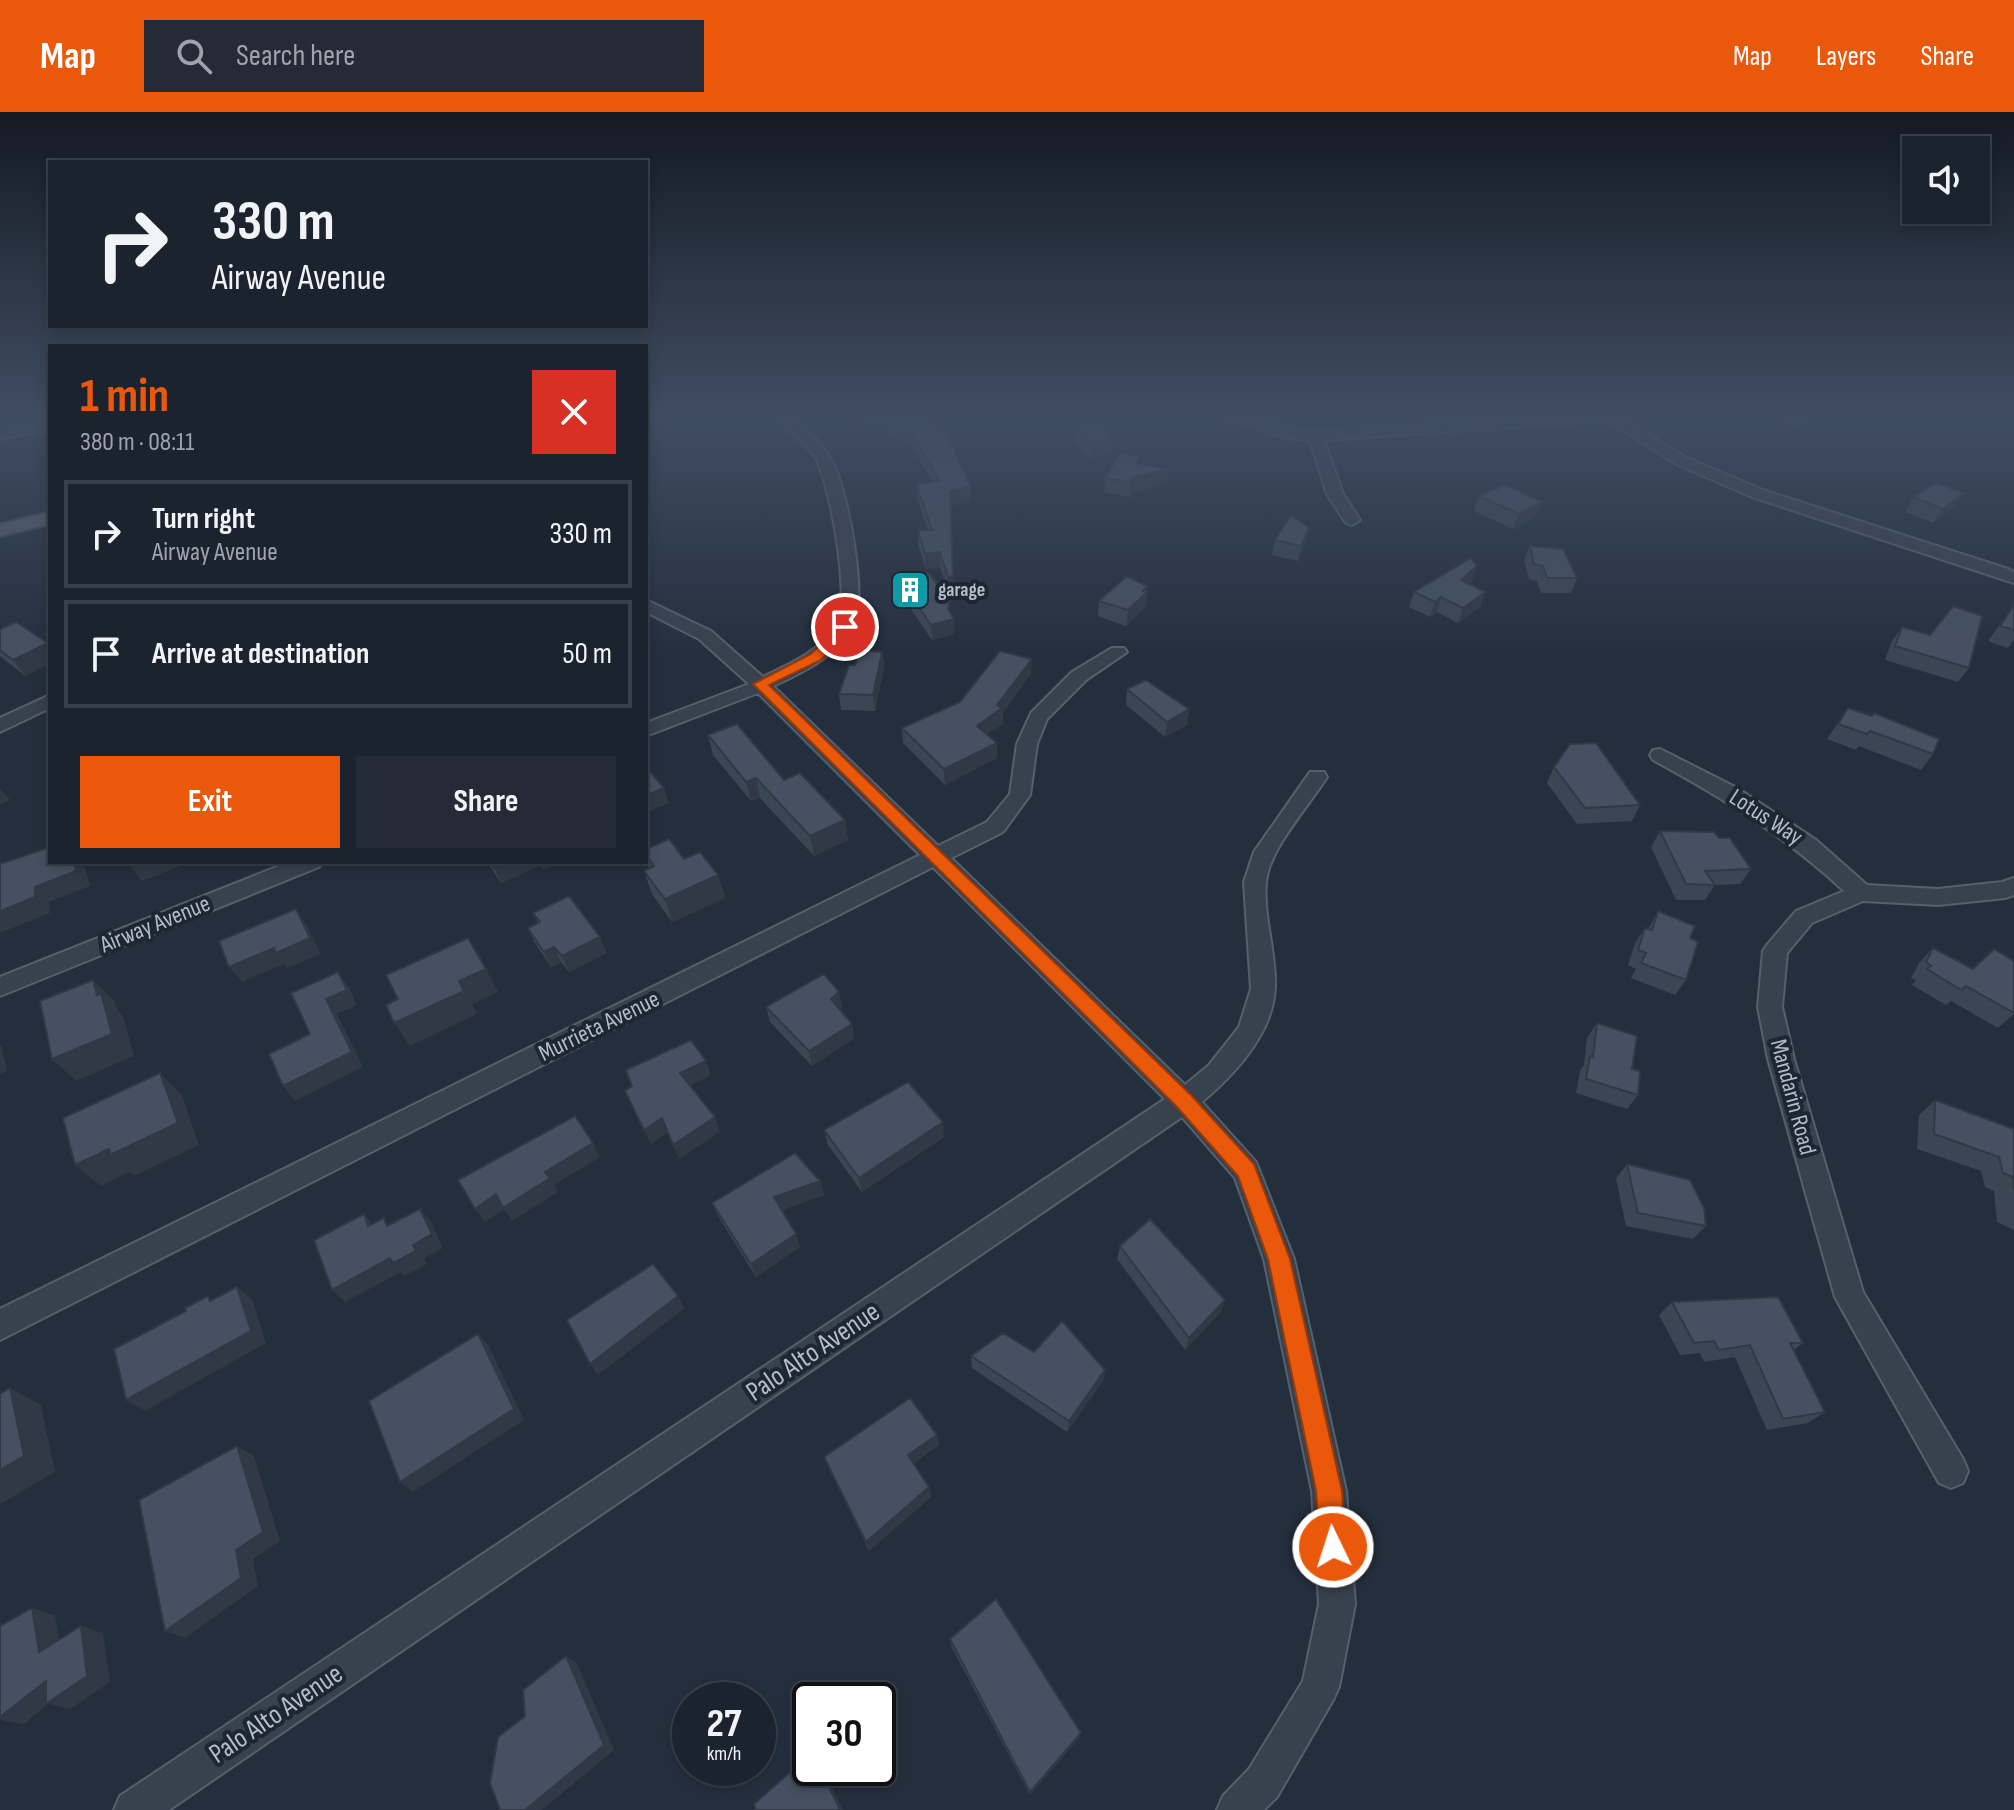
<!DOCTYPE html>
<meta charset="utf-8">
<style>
:root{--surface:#1b232e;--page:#242b36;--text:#f1f3f6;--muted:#a0a4aa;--line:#39404a;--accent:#ea580c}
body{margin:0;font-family:"Sofia Sans Condensed",sans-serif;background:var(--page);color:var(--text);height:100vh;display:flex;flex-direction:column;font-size:30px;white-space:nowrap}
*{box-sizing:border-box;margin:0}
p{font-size:26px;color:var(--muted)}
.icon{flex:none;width:44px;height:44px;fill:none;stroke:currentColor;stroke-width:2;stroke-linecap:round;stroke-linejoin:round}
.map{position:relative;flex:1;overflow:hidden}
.drawer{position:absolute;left:48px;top:232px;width:600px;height:520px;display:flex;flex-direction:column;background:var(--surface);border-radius:0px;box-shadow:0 4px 12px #0003,0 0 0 2px var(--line)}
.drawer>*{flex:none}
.top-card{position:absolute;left:48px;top:48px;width:600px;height:168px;border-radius:0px;box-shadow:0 4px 12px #0003,0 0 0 2px var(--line);background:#1b232e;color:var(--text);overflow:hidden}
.controls{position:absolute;left:1902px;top:24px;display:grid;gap:16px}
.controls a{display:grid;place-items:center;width:88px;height:88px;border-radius:0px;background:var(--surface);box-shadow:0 4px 12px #0003,0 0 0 2px var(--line);font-size:40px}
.speed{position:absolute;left:672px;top:1570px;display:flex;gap:16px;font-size:40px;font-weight:700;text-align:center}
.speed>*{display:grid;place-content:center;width:104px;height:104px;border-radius:50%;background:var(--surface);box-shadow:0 4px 12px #0003,0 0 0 2px var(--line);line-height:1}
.speed small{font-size:20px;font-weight:400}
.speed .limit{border:4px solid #111;border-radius:12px;background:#fff;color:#111}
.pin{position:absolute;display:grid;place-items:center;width:68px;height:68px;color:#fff;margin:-34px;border:4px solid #fff;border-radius:50%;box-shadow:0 2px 8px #0007}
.me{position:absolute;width:88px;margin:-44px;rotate:356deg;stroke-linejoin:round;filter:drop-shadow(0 0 6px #0008)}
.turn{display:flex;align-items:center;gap:28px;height:168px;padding:0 32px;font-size:36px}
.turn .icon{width:104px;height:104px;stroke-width:2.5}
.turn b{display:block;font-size:56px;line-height:68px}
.round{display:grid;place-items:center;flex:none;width:84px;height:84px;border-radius:0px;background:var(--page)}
.headline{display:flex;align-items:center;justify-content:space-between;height:136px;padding:0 32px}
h1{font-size:48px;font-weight:700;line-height:60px;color:var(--accent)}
.cta{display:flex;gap:16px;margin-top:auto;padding:16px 32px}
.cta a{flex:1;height:92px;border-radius:0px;background:var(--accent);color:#fff;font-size:32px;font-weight:700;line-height:92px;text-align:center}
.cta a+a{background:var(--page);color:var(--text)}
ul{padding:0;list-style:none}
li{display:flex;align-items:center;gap:24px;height:108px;margin:0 16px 12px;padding:0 16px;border:4px solid var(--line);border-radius:0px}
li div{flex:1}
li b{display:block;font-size:30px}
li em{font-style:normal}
header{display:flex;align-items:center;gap:48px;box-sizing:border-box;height:112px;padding:0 40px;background:var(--accent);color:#fff}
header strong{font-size:38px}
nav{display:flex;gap:44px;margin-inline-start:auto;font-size:28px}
.search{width:560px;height:72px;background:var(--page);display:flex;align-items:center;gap:20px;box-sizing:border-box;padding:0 28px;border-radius:0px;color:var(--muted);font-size:30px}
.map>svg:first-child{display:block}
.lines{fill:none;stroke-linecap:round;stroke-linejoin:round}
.minor-casing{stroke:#565f6c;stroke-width:4}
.major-casing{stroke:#414a57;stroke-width:4}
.minor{fill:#38414e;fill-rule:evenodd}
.major{fill:#56606e;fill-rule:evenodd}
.wall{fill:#3b4654}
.shaded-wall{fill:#303945}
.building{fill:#455162;stroke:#303945;stroke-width:2}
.route{fill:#ea580c;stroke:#983908;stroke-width:2}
.labels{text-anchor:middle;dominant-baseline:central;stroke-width:8;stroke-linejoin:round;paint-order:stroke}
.far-poi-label{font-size:20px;font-weight:bold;fill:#b4bcc9;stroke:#1d2633;text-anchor:start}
.street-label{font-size:24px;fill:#b4bcc9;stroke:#1d2633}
.near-street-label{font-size:28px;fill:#b4bcc9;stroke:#1d2633}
</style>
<header>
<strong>Map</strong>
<div class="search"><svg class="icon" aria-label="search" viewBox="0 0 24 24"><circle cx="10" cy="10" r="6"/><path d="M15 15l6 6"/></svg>Search here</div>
<nav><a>Map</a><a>Layers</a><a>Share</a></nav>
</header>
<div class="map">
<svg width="2014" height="1698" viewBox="0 0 2014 1698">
<rect width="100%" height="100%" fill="#242f3e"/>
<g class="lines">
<defs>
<path id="minor" d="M646,306H658L646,311Z
M777,306H792C808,319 823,332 833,351C848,380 869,490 852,518C834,545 802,561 773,574L938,734L987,710L1010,682L1017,632L1031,601L1072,560L1112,536H1124L1127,540L1086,568L1047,607L1037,632L1030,683L1003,720L951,746L1185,973L1209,953L1239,915L1251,877L1244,770L1254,740L1310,660H1324L1327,665C1309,694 1269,737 1266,770C1263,804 1276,840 1275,874C1274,921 1235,962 1202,990L1256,1050L1294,1147L1346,1379L1355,1492L1339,1575L1333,1588L1277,1685L1264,1698H1217L1223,1684L1249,1657L1303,1569L1319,1492L1312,1379L1264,1147L1235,1066L1182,1005L169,1698H114L120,1684L1165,987L933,755L0,1228V1197L920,743L758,581L646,624V611L749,572L699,527L646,500V488L711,519L763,565C788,553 823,538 837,512C851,486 830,371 815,345C805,329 789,320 777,306Z
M1228,306C1258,304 1286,319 1316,320L1534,306H1600L1593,310L1324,328L1343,382L1360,408L1352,413L1346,411L1327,382L1310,328L1286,326Z
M1604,306H1620L1687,346L1763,378L2008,457L2014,460V471L1752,385L1676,352Z
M50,310V318L0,327V319Z
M50,583V596L0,620V606Z
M1660,637L1737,676L1816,728L1867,773L1938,777L2002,770L2014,766V783L2005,786L1938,793L1863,789L1812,811L1787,841L1782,895L1794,947L1863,1180L1963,1347L1968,1359L1963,1371L1951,1376L1939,1371L1835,1185L1768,947L1758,895L1763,839L1767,833L1796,799L1844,779C1785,724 1723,686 1653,648L1650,643L1653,638Z
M289,750H322L319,755L0,884V865Z"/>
<path id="major" d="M50,400V412L0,424V412Z"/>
</defs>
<!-- minor casing -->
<use href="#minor" class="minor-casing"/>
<!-- major casing -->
<use href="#major" class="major-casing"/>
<!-- minor -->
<use href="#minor" class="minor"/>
<!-- major -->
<use href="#major" class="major"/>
</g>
<!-- wall -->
<path class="wall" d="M860,306H921L971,375V390L951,393L954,479L949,480L940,455L926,457L918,433V418H928L917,386L916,372L933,370L911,333Z
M1779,306H1817L1800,316L1779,309Z
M1077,316L1112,342L1090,346L1076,330Z
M1140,351L1168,357L1167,371L1131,381L1130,385L1104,380L1105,366Z
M1964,381L1954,395L1933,411L1905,400L1914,385Z
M1479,384L1536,404L1513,417L1474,399Z
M1309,416L1306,431L1298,449L1272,443L1275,428Z
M1530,434L1577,466L1571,481H1541L1537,469L1529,467L1524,449Z
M895,460L950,500L955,522L932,528L896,475Z
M1472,469L1469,472L1485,480L1480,495L1458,511L1437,500L1430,505L1409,495L1414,480Z
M1146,480H1147L1146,495L1126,514L1098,504L1099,489Z
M2014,493V528L2008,536L1988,529Z
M1902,515L1969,556L1958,570L1885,548L1892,529Z
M0,517L48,531L50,534V551L25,564L0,544Z
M882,540L884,555L875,599L841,598L839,582L855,553Z
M1031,562L1003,601V612L987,622L997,631V646L945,673L903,631L902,616Z
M1127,577L1189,597L1187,613L1165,625L1126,593Z
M1848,596L1933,642L1921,658L1859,634L1856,638L1827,627Z
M708,623L784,668L845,708L848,728L814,744L760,686L751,689L713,643Z
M1554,655L1640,693L1632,709L1577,712L1547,671Z
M1660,719L1719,726L1751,757L1740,772L1715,773L1705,788H1676L1651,735Z
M646,737L684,747L718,763L725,786L672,810L652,782L644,759L649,757L646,749Z
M487,750H560L544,757L541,753L501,771Z
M1658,799L1690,826L1686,868L1675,883L1631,866L1636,857L1628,853L1635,831L1645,816L1648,817Z
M533,801L607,841L569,860L561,850L551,855L535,831L528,816L538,811Z
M1933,836L2014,902L1998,916L1951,889L1946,893L1912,873L1916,868L1911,866L1919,851Z
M839,880L842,895L840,897L852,912L854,926L812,954L770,910L766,895Z
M1597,911L1632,957L1638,983L1627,997L1576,981L1580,959L1584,953L1587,926Z
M1935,988L2014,1017V1118L1997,1110L1994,1079L1985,1075L1981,1059L1917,1037L1919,1003Z
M824,1018L944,1025L862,1080L828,1033Z
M1627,1052L1706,1114L1693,1127L1626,1114L1616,1066Z
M820,1069L824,1083L782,1098L800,1135L756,1165L718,1104L712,1091Z
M1120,1134L1221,1200L1185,1238L1117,1147Z
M1672,1190L1803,1231L1794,1238L1825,1300L1808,1311L1767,1318L1735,1245L1704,1250L1700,1241L1680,1243L1659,1203Z
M1034,1240L1105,1258L1103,1269L1067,1320L972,1256L971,1244Z
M937,1323L939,1333L914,1351L929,1375L931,1385L869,1439L824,1345Z
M950,1527L1081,1621L1079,1626L1030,1683L951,1534Z"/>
<!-- shaded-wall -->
<path class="shaded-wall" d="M1806,306H1817L1800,316Z
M1113,328L1112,342L1090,346V331Z
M1168,357L1167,371L1131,381L1130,385L1132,366Z
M971,375V390L951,393L950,379Z
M1964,381L1954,395L1933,411L1943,397Z
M1542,390L1536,404L1513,417L1519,402Z
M1309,416L1306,431L1298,449L1301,434Z
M940,440V455L926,457L925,442Z
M1477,454L1472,469L1456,483L1461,468Z
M953,464L954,479L949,480L948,465Z
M1147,474L1146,495L1126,514L1128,498Z
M1485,480L1480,495L1458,511L1463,496Z
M1441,485L1437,500L1430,505L1435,490Z
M949,490L950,505L954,507L955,522L932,528L931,513L948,497Z
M48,531L50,534V551L25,564L13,548Z
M882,540L884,555L875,599L873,583Z
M1032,547L1031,562L1003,601V612L977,629V614L997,593Z
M1189,597L1187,613L1165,625L1167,610Z
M997,631V646L945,673L944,657Z
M756,666L760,686L751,689L746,670Z
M0,676L10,688L0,693Z
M664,676L669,691L646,701V684Z
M845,708L848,728L814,744L810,724Z
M74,750H83L90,774L49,790L50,801L0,821V799L35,775Z
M137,750H191L142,769L129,753Z
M507,750H540L541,753L501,771L494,756Z
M541,750H560L544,757Z
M718,763L725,786L672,810L665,787Z
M296,797L306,812L321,842L288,856L284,852L242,870L229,855L274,836Z
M600,825L607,841L569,860L562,844Z
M554,835L561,850L551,855L544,840Z
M486,857L498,880L472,892L477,902L410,934L394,911L459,869Z
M338,860L349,875L357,893L337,902L363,955L295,989L283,974L352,940L326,887Z
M93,868L115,890L117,897L123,904L134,944L76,969L52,947L97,883Z
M839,880L842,895L834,902L831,887Z
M852,912L854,926L812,954L809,939Z
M0,933L2,935L7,959L0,962Z
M706,949L711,963L686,976L680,961Z
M160,961L182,983L199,1033L134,1064L129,1060L101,1074L75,1053L109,1037Z
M715,1005L720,1020L679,1047L673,1033Z
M662,1006L668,1020L651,1032L644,1018Z
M943,1010L944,1025L862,1080L859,1066Z
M593,1031L600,1045L554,1073L558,1080L512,1109L504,1097L485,1110L475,1097L496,1082L545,1060Z
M820,1069L824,1083L779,1099L774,1085Z
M420,1097L431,1110L443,1136L424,1146L427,1152L405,1164L401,1160L345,1190L332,1178L413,1133Z
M364,1102L376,1116L368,1114Z
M796,1122L800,1135L756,1165L751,1152Z
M237,1175L252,1187L266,1231L145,1299L126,1288Z
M678,1184L685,1196L598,1263L590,1252Z
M1225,1188L1221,1200L1185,1238L1189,1226Z
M478,1222L489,1234L524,1308L413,1380L400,1370Z
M1105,1258L1103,1269L1067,1320L1069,1309Z
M10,1276L41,1293L55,1360L0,1392V1358Z
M937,1323L939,1333L910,1353L908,1343Z
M237,1334L254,1344L280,1429L253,1447L258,1474L185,1526L165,1519Z
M929,1375L931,1385L869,1439L866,1430Z
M32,1496L55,1504L62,1547L39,1540Z
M81,1514L103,1521L110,1570L70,1597L48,1592L24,1612L0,1608V1587Z
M566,1544L577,1551L614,1638L542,1698H525Z
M1081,1621L1079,1626L1030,1683V1680Z
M820,1656H823L843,1698H840Z"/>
<!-- building -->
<path class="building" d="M885,306H921L947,323L971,375L950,379L953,464L948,465L940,440L925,442L918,418H932L916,372L940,369L910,319Z
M1099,312L1113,328L1090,331L1077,316Z
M1120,341L1140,344L1137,351L1168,357L1132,366L1131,371L1105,366Z
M1936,371L1964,381L1943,397L1914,385Z
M1505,373L1542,390L1519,402L1479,384Z
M1291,403L1309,416L1301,434L1275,428Z
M1530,434L1563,437L1577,466H1547L1543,454L1534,452Z
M1471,446L1477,454L1461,468L1485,480L1463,496L1441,485L1435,490L1414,480Z
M895,460L929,461L949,490L948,497L954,507L931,513Z
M1127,464L1147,474L1143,479L1147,480L1128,498L1099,489Z
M2014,493V518L2000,514Z
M1953,494L1982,504L1969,556L1895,534L1902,515L1930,523Z
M16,510L48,531L13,548L0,538V517Z
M859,538L882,540L873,583L839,582L849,553H855Z
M1000,539L1032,547L997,593L1002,596L977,614L997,631L944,657L902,616L960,590Z
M1146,568L1189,597L1167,610L1127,577Z
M1848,596L1872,604L1874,601L1939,627L1933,642L1870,619L1867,622L1838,612Z
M737,612L784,668L800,661L845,708L810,724L756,666L746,670L708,623Z
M1596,631L1640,693L1585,696L1554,655L1570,632Z
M646,655L664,676L646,684Z
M1660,719L1714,720L1719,726H1730L1751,757L1705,759L1715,773L1686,772Z
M669,727L684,747L700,740L718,763L665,787L644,759L654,754L646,743V737Z
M50,735V750H74L76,759L35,775V785L0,799V752Z
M490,750H507L494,756Z
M569,784L600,825L562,844L554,835L544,840L528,816L540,810L533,801Z
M296,797L310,826L276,841L274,836L229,855L219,829Z
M1658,799L1695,814L1690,826L1698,830L1686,868L1641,851L1646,841L1638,838L1645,816L1652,818Z
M468,826L486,857L459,869L464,879L394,911L386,893L398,887L386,863Z
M1933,836L1973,857L1994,837L2014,849V901L1966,874L1961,878L1927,857L1931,854L1926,850Z
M338,860L347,878L326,887L352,940L283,974L269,942L310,922L291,881Z
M824,862L839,880L831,887L852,912L809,939L766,895Z
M93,868L97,883L101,881L112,922L52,947L40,889Z
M1597,911L1637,924L1632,957L1640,959L1638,983L1586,967L1590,944L1593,945Z
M691,928L706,949L680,961L715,1005L673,1033L662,1006L644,1018L625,979L632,974L626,958Z
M160,961L178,1011L110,1043L109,1037L75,1053L63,1006Z
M908,970L943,1010L859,1066L824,1018Z
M1935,988L2014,1017V1078L2013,1065L2003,1061L1999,1045L1934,1022Z
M575,1004L593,1031L545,1060L550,1066L503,1096L496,1082L475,1097L458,1068Z
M795,1041L820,1069L774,1085L796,1122L751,1152L712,1091Z
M1627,1052L1690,1068L1704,1096L1706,1114L1638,1101Z
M420,1097L432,1122L413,1133L416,1139L393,1151L390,1146L332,1178L314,1128L364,1102L368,1114L384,1106L387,1114Z
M1150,1107L1225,1188L1189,1226L1120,1134Z
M653,1152L678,1184L590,1252L567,1208Z
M237,1175L251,1219L126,1288L114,1237L186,1199L185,1196L208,1184L210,1189Z
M1778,1185L1803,1231H1790L1825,1300L1783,1307L1750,1233L1719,1238L1714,1229L1694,1231L1672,1190Z
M1062,1209L1105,1258L1069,1309L971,1244L1003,1221L1034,1240Z
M478,1222L514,1297L400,1370L369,1289Z
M10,1276L24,1344L0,1358V1282Z
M910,1286L937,1323L908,1343L929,1375L866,1430L824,1345Z
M237,1334L263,1420L236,1438L241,1466L165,1519L139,1388Z
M996,1487L1081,1621L1030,1680L950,1527Z
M32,1496L39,1540L81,1514L87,1564L46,1592V1569L0,1605V1514Z
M566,1544L604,1633L525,1698H500L490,1671L498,1625L525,1604L523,1578Z
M810,1643V1656H820L840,1698H756L754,1692Z"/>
<!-- sky -->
<linearGradient id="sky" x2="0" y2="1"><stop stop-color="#141a22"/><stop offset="0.56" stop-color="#3f4d63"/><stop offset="1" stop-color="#3f4d63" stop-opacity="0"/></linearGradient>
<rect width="2014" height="543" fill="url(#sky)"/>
<!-- route -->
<path class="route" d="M840,512L852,515L821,548L769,573L1191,983L1254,1052L1290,1147L1342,1379L1346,1435L1342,1445L1333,1449L1323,1445L1320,1435L1316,1379L1268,1147L1238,1064L1177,995L753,572L811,542Z"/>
<!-- icons -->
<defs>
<symbol id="building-square" viewBox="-11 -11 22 22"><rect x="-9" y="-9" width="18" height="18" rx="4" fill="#0f9aa8" stroke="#1d2633"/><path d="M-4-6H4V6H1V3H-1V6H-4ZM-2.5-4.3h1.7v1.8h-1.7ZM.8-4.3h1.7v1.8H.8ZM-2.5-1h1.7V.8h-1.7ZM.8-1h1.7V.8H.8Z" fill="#fff"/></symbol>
</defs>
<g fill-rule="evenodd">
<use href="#building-square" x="888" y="456" width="44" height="44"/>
</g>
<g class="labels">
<!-- far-poi labels -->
<g class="far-poi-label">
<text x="938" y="478">garage</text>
</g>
<!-- street labels -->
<g class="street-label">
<text transform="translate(1766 705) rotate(33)">Lotus Way</text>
<text transform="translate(155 812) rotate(-22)">Airway Avenue</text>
<text transform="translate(599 914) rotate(-26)">Murrieta Avenue</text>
<text transform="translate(1793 985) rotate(75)">Mandarin Road</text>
</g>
<!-- near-street labels -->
<g class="near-street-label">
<text transform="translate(813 1240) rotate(-34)">Palo Alto Avenue</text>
<text transform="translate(276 1602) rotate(-34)">Palo Alto Avenue</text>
</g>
</g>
</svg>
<div class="controls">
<a><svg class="icon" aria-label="sound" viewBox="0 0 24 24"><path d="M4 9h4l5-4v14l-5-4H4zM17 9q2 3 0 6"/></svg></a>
</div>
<div class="speed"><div>27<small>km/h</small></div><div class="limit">30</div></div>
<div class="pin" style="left:845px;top:515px;background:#d93025"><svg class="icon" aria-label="arrive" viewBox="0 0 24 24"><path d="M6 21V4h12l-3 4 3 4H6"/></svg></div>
<svg class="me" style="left:1333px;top:1435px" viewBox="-20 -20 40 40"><circle r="17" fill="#ea580c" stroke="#fff" stroke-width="3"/><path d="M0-11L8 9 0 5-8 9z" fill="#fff"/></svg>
<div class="top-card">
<div class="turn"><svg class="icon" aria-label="right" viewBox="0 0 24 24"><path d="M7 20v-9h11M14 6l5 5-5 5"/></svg><div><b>330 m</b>Airway Avenue</div></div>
</div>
<section class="drawer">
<div class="headline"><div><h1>1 min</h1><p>380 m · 08:11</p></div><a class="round" style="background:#d93025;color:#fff"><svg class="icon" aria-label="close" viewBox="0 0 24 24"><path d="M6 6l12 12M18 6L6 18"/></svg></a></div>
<ul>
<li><svg class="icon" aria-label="right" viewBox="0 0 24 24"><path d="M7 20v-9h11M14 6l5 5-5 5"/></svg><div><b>Turn right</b><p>Airway Avenue</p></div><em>330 m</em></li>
<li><svg class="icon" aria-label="arrive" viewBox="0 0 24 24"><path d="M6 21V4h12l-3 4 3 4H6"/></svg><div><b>Arrive at destination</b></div><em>50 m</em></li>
</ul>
<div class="cta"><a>Exit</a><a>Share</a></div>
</section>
</div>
